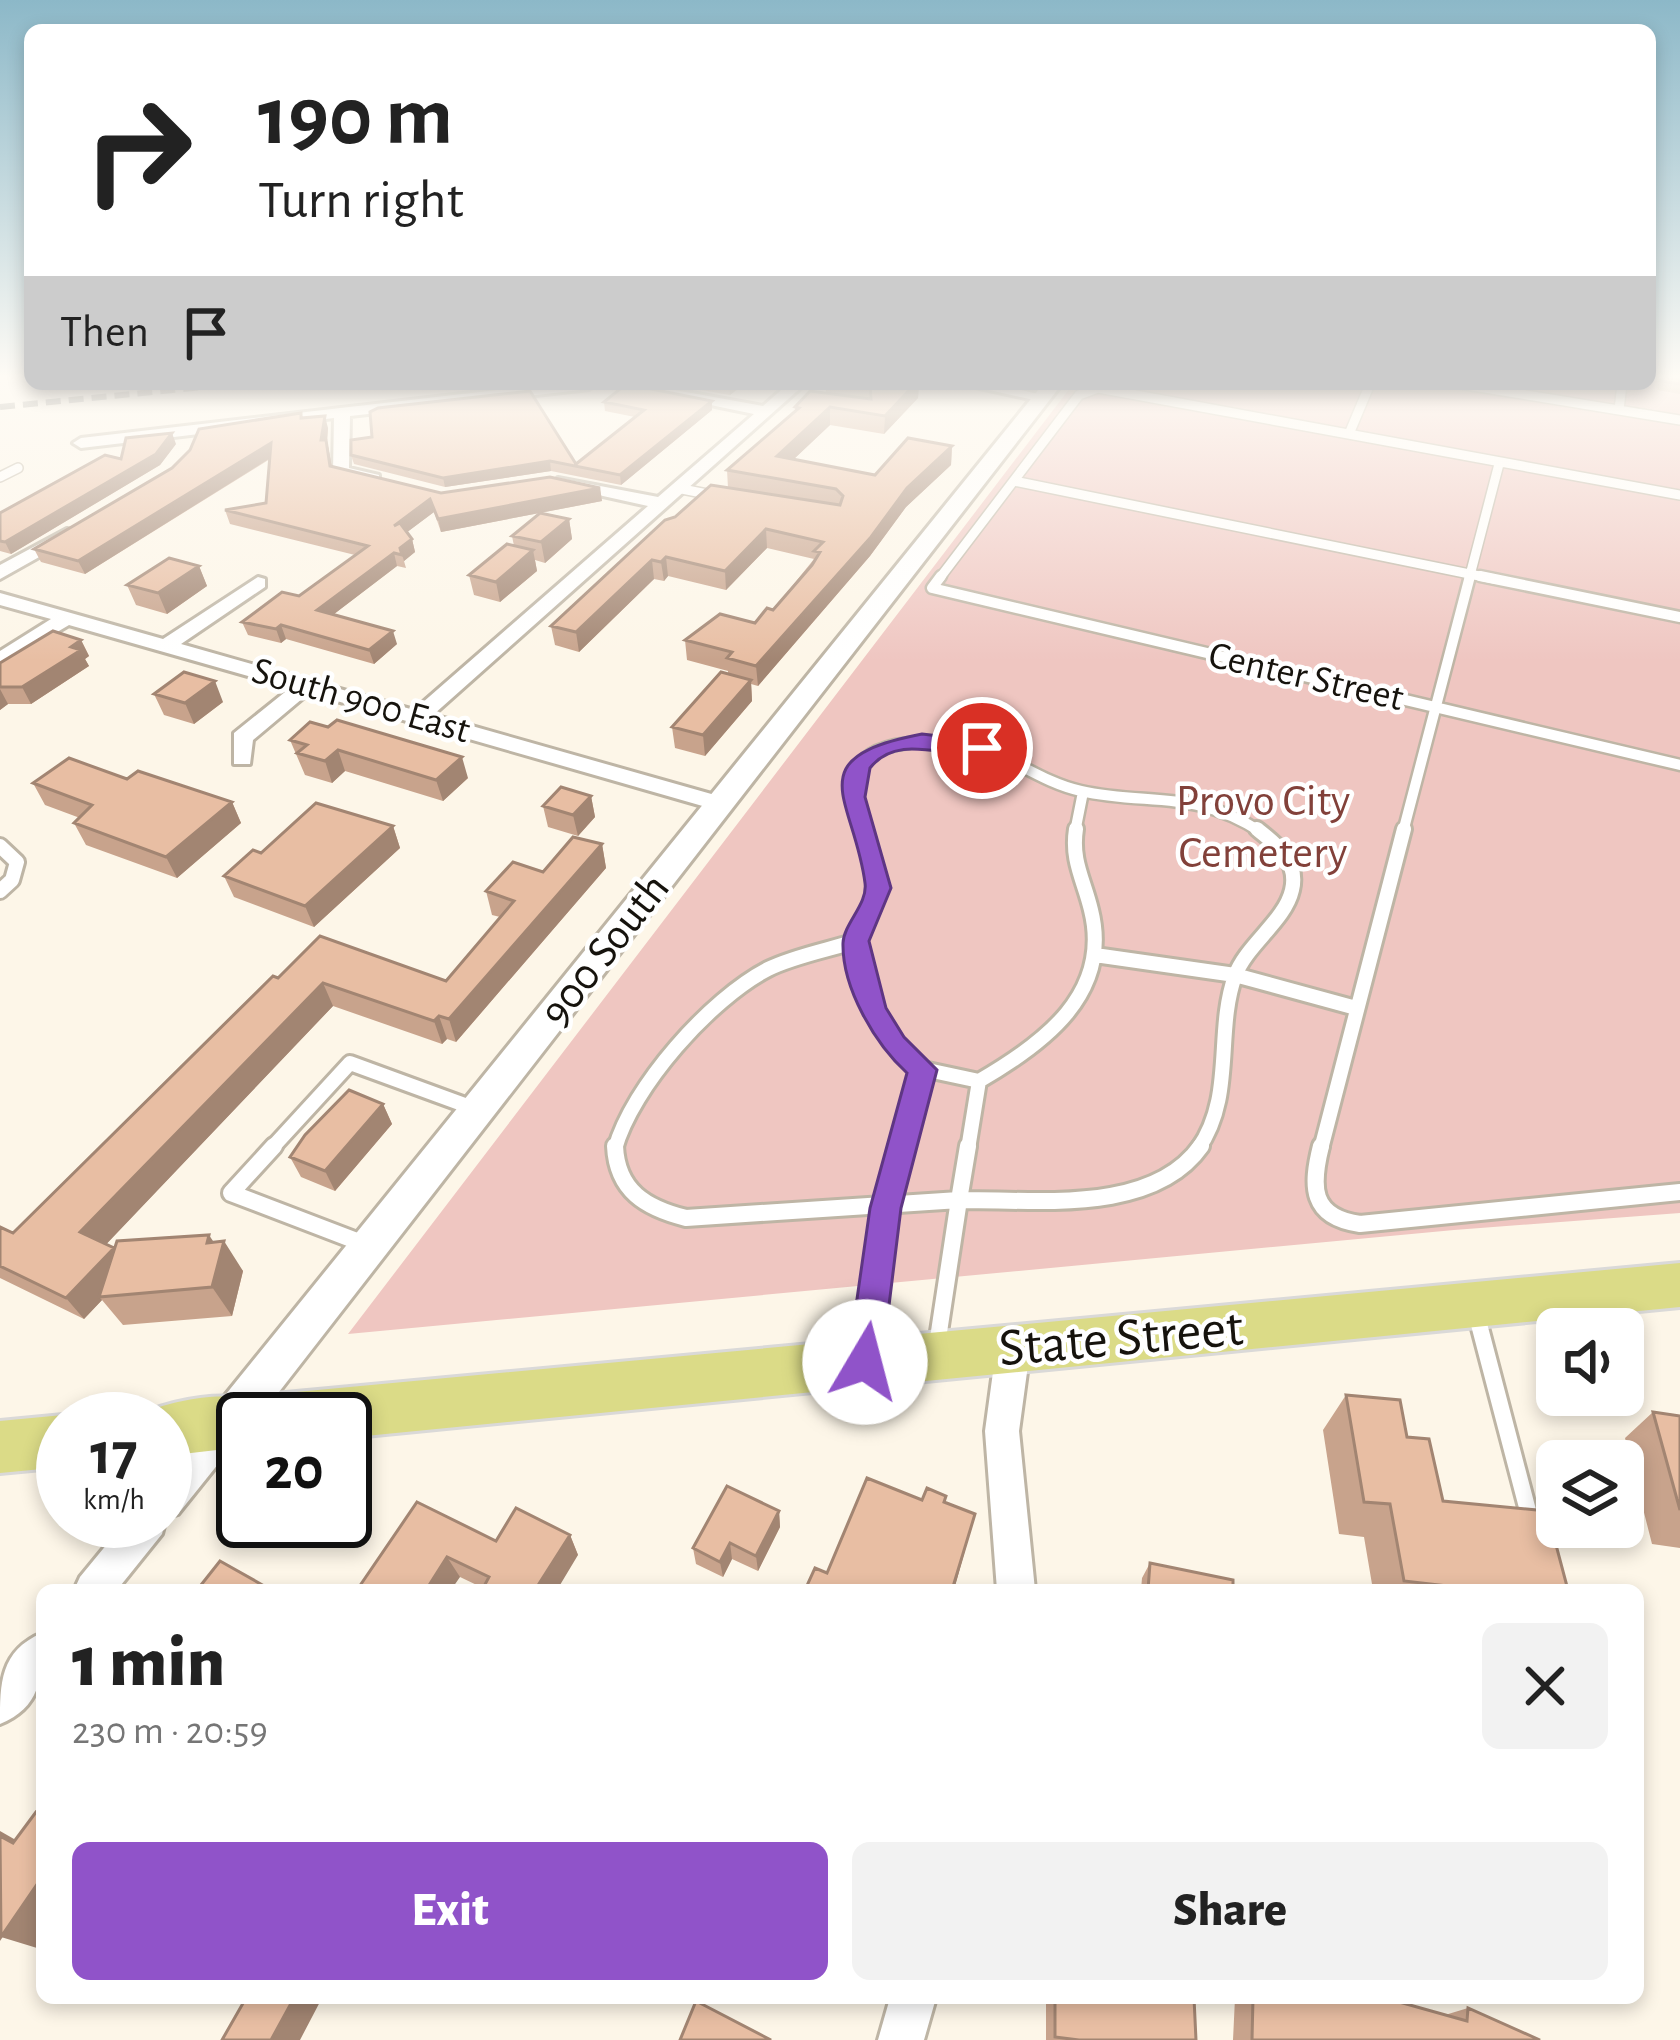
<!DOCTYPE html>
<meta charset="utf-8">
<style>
:root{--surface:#fff;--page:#f2f2f2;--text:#222;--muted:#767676;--accent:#9053c9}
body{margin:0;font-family:"Alegreya Sans",sans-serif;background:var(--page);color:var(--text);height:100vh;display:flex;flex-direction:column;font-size:45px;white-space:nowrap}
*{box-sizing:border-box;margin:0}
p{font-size:39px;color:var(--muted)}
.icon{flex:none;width:66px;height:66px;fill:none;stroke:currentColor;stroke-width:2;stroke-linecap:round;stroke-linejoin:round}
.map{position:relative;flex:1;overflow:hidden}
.drawer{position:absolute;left:36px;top:1584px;width:1608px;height:420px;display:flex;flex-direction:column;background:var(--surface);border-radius:18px;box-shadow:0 6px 18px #0003}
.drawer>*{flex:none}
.top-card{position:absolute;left:24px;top:24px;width:1632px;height:366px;border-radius:18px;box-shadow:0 6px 18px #0003;background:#fff;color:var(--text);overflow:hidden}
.tools{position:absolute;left:1536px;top:1308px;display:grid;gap:24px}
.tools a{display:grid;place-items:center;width:108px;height:108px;border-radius:18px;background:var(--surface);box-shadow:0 6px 18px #0003;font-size:60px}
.speed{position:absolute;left:36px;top:1392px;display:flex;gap:24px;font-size:60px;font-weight:700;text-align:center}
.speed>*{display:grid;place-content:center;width:156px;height:156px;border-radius:50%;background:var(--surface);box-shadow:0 6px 18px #0003;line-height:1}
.speed small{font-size:30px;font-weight:400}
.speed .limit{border:6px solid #111;border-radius:18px;background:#fff;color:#111}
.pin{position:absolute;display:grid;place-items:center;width:102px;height:102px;color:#fff;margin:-51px;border:6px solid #fff;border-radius:50%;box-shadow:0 3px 12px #0007}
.me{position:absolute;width:132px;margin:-66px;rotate:8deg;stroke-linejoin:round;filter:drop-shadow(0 0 9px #0008)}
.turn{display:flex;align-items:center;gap:42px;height:252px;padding:0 36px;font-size:54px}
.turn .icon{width:156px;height:156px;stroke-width:2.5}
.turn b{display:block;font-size:84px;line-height:102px}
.then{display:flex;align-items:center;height:114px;padding:0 36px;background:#0003;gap:24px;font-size:45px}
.round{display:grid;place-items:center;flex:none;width:126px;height:126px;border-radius:18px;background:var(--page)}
.summary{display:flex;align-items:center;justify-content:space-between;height:204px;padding:0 36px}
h1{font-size:72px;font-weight:800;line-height:90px}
.action{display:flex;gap:24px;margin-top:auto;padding:24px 36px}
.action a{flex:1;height:138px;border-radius:18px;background:var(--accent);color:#fff;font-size:48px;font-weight:800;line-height:138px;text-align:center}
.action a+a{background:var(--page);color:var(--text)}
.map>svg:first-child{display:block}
.green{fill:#efc6c1}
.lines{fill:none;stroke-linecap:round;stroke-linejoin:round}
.service-far3-casing{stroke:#beb5a5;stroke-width:12}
.service-far2-casing{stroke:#beb5a5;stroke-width:15}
.service-far1-casing{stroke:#beb5a5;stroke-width:20}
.service-casing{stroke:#beb5a5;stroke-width:22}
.minor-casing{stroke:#beb5a5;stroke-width:6}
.tertiary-casing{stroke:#beb5a5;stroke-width:6}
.primary-casing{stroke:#dad9d8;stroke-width:6}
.service-far3{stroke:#fff;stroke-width:9}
.service-far2{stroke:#fff;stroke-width:10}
.service-far1{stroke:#fff;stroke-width:14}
.service{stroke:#fff;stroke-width:16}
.minor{fill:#fff;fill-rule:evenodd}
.tertiary{fill:#fff;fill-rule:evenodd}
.primary{fill:#dbdb87;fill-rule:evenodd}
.rail{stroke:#6b665d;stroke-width:6;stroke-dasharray:15 8;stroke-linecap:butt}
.wall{fill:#c8a38c}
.shaded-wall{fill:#a28572}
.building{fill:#e8bea3;stroke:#a28572;stroke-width:3}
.route{fill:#9053c9;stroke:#5e3683;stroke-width:3}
.labels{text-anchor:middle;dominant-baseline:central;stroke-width:9;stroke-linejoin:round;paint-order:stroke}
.far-street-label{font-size:39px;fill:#16130d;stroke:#fff}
.park-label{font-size:45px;fill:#82413a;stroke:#fff}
.street-label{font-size:45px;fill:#16130d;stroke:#fff}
.near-street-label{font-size:54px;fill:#16130d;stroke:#fff}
</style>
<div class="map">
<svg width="1680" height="2040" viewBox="0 0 1680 2040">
<rect width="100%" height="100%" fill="#fdf6e8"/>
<!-- green -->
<path class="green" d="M1650,375H1680V1213L1454,1230L348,1334L1073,384H1650Z"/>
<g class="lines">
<defs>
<path id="service-far3" d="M1460,384L1680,420
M1619,410L1622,384
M1349,434L1370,384
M0,477L18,468
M1014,481L1494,579
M677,488L717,496
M939,579L1079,395L1098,388L1680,495
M1469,579L1499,464"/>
<path id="service-far2" d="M941,576L932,588L1680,765
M1480,576L1680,617
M863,832C857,811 849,790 858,769C872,734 959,739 988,750C1019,763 1048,784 1081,791C1148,806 1195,789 1261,832
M1075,832L1083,792
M1403,832L1470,576"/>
<path id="service-far1" d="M862,829L879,888L856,941L873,1009L894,1045L923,1069L979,1081
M0,846L17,862L12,880L0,891
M1095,955L1235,975L1356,1008
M271,1149L350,1063L473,1108
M615,1149C632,1087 710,999 768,969C794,956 828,950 856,941
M902,1149L923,1069
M968,1149L979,1081C1043,1044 1112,994 1091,910C1084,880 1071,861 1076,829
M1198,1149C1235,1097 1215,1032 1235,976C1246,945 1285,921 1292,890C1299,861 1276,844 1257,829
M1321,1149L1404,829"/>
<path id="service" d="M274,1146L231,1193L367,1245
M615,1146C617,1191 646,1208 686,1218L959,1200L968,1146
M1321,1146C1311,1186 1310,1217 1360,1224L1680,1192
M1475,1309L1532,1526
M937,1345L959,1200C1032,1199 1152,1216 1201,1146
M867,1352L886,1208L903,1146"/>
<path id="minor" d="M550,384H597L589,389L350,416L349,468L379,475V483L373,484L333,471L334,418L81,448L73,443L81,438Z
M609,384H642L763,406L788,384H805L433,715L729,799V809H713L309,693L253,740L250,764H234V733L290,688L69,625L0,666V651L51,619L0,605V593L163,639L258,577L265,579V587L181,644L414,710L648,506L558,486V478L658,497L754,414Z
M962,384H996L1051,397L1043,402Z
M67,529L73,530V538L0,579V565Z
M1013,1335L1025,1339L1030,1350L1019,1431L1035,1590H997L985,1431L996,1350L1001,1339Z
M227,1410L239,1414L243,1423L239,1438L178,1514L166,1518L162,1534L117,1590H74L80,1577L126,1521H165V1473L215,1414Z
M42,1633C42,1673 44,1706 0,1724C0,1683 0,1651 42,1633Z
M890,1998H936L924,2040H878Z"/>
<path id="tertiary" d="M1043,384H1062L258,1419H243V1438L229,1443L214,1437L208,1423L214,1409Z"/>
<path id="primary" d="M1680,1263V1307L345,1438V1419H243V1447L165,1456V1419H143L146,1412C175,1400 226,1390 256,1402L275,1394Z
M63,1415L73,1419H63V1467L0,1473V1421Z"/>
</defs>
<!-- service-far3 casing -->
<use href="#service-far3" class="service-far3-casing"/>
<!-- service-far2 casing -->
<use href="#service-far2" class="service-far2-casing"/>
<!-- service-far1 casing -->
<use href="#service-far1" class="service-far1-casing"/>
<!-- service casing -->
<use href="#service" class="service-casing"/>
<!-- minor casing -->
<use href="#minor" class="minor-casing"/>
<!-- tertiary casing -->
<use href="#tertiary" class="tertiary-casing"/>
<!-- primary casing -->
<use href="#primary" class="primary-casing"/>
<!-- service-far3 -->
<use href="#service-far3" class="service-far3"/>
<!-- service-far2 -->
<use href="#service-far2" class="service-far2"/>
<!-- service-far1 -->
<use href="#service-far1" class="service-far1"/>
<!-- service -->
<use href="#service" class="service"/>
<!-- minor -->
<use href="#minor" class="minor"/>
<!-- tertiary -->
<use href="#tertiary" class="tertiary"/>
<!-- primary -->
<use href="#primary" class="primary"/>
<!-- rail -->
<path class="rail" d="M0,407L235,384"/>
</g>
<!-- wall -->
<path class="wall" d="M1659,375H1680V394L1657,390Z
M678,384H744L730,395L679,386Z
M826,384H919L918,398L884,434L830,425L794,459L875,475L952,446L951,465L906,507L870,556L758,686L751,684L752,701L705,756L675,748L672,727L728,674V671L687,660L685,640L755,623L773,610L814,559L767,548L726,590L668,576L664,581L654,579L579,652L555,645L551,626L675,517L728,488L727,470L795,411V407L826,393Z
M604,402L712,410L621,485L551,471L445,487L354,464L351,455V440L576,464L635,417L605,411Z
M301,413L303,418L328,428L327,441L332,467L441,493L600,488L602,501L441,532L434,512L407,532L412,539L415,552L404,561L406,568L397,566L334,614L397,644L374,664L286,639L281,643L248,635L242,622L299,596L355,555L230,524L225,510L266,503L270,459L85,574L41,562L34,549Z
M176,444L160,465L11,554L0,551V513L121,459Z
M569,519L572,539L545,563L535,560L537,571L500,602L474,595L469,575L514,546L512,536Z
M199,566L207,586L167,614L136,605L127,585Z
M81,640L89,656L85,659L89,666L31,704H8L0,710V663Z
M154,694L223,702L194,724L164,715Z
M290,740L468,778L443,801L345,771L332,783L305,775Z
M127,779L232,802L241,823L177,878L86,845L74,823L80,818L45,805L33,783Z
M591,796L595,817L578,836L548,827L543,806Z
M393,826L400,848L314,927L234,897L224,876L261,853Z
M602,844L606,868L456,1042L447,1039L442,1044L333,1006L106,1244L115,1249L214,1242L243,1271L232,1316L123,1325L102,1300L84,1319L0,1278V1227L13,1233L278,978L446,981L500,917L492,915L486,891L543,872Z
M383,1104L392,1124L335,1191L301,1177L290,1157Z
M1346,1395L1407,1437L1443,1501L1568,1590H1373L1364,1537L1339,1534L1323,1430Z
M1653,1412L1680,1416V1548L1652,1544L1625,1438Z
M779,1511L780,1527L758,1571L732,1559L723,1577L696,1564L693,1548Z
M570,1535L578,1555L483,1588L460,1577L357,1590L496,1541Z
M1150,1563L1233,1590H1141L1142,1578Z
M1046,1998H1194L1196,2040H1046Z
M1235,1998H1385L1445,2015L1468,2008L1540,2040H1233Z"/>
<!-- shaded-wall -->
<path class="shaded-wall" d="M732,384H744L730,395L729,386Z
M915,384H919L918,398L884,434L885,416Z
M712,401V410L621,485L620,475Z
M830,407V425L778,474L777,456Z
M325,416L328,428L327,441L334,479L321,440Z
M172,433L176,444L160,465L11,554L5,542Z
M271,443L275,455L85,574L78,561Z
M952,446L951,465L906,507L870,556L758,686L756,666L907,488Z
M550,461L551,471L445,487L443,478Z
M600,488L602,501L441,532L438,519Z
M430,499L434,512L398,539L394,526Z
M569,519L572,539L545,563L541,542Z
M766,529L767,548L726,590L725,571Z
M412,539L415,552L404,561L400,548Z
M533,550L537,571L500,602L496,582Z
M394,553L397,566L321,624L317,610Z
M666,557L668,576L664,581L661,562Z
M652,560L654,579L579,652L576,632Z
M199,566L207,586L167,614L158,593Z
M281,625L286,639L281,643L276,629Z
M393,631L397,644L374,664L369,650Z
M81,640L89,656L85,659L89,666L31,704L22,687Z
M751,680L752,701L705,756L703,735Z
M215,681L223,702L194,724L185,703Z
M0,689L8,704L0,710Z
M338,750L345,771L332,783L325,761Z
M462,757L468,778L443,801L436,780Z
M591,796L595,817L578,836L573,815Z
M232,802L241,823L177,878L166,857Z
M393,826L400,848L314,927L305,906Z
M602,844L606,868L456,1042L449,1019Z
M323,983L333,1006L97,1254L80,1232Z
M439,1016L447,1039L442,1044L434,1021Z
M383,1104L392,1124L335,1191L325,1171Z
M209,1235L221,1253L224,1241L243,1271L232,1316L212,1287L207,1243Z
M114,1248L130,1269L99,1297L102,1300L84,1319L66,1298Z
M779,1511L780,1527L758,1571L756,1556Z
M975,1514L954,1590H952Z
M570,1535L578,1555L557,1590H535Z
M730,1543L732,1559L723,1577L720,1562Z
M447,1557L460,1577L451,1590H426Z
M0,1831L42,1855L13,1843L0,1836Z
M42,1877V1941L37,1948L1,1937Z
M294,1998H322L300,2040H271Z"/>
<!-- building -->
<path class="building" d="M1662,375H1680V384L1661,381Z
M626,384L712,401L620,475L550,461L443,478L351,455V440L372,437L370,412L378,408L530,391L576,464L644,410L604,402Z
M866,384H915L885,416L830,407L777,456L875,475L908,438L952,446L907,488L871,537L756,666L727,658L732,652L685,640L720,614L755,623L767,608L773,610L812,565L820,552L814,551L823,542L766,529L725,571L666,557L661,562L652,560L576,632L551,626L665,520L675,517L711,485L840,505L843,496L836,489L727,470L799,408L795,407L810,391L871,399L870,385Z
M301,413V418L325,416L321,440H326L330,466L441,493L550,477L600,488L438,519L430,499L394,526L400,523L412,539L400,548L402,555L394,553L317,610L393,631L369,650L281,625L276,629L242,622L282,592L299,596L368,546L225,510L266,503L271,443L78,561L34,549L172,468L190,450L199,429Z
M172,433L156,454L5,542L0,541V513L105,455L121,459L126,438Z
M540,513L569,519L541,542L512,536Z
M507,544L533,550L496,582L469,575Z
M169,558L199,566L158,593L127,585Z
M53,631L81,640L71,647L81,650L22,687H0V663Z
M184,672L215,681L185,703L154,694Z
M721,672L751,680L703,735L672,727Z
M337,720L462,757L436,780L338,750L325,761L297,753L307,745L290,740L310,722L328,727Z
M69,758L127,779L138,771L232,802L166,857L74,823L92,805L33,783Z
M561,787L591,796L573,815L543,806Z
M316,803L393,826L305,906L224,876L253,850L261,853Z
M573,837L602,844L449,1019L439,1016L434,1021L323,983L80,1232L114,1248L66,1298L0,1266V1227L13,1233L273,976L278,978L320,936L446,981L514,901L486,891L513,862L543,872Z
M349,1090L383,1104L325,1171L290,1157L305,1135Z
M209,1235L207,1243L224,1241L212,1287L99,1297L117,1241Z
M1346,1395L1400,1400L1407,1437L1429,1439L1443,1501L1547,1511L1568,1590H1466V1588L1404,1581L1390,1504L1364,1502Z
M1653,1412L1680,1416V1510Z
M867,1478L922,1500L927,1488L946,1496L944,1502L975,1514L952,1590H805L815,1568L827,1573Z
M727,1486L779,1511L756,1556L730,1543L720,1562L693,1548Z
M417,1502L496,1541L516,1508L570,1535L535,1590H482L489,1577L447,1557L426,1590H357Z
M220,1561L266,1587L263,1590H197Z
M1150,1563L1233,1580V1590H1148Z
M36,1812L42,1815V1877L1,1937L0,1836L13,1843Z
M246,1998H294L271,2040H222Z
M1055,1998H1194L1196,2040H1079L1055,2037Z
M1253,1998H1385L1467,2021L1468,2008L1540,2040H1252Z
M696,2001L771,2040H680Z"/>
<!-- sky -->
<linearGradient id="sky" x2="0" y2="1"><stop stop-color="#8cb8c8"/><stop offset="0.57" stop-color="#fefbf5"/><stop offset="1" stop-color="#fefbf5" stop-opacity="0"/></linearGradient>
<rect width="1680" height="661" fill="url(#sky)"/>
<!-- route -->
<path class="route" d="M922,734L982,741L994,748C964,770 903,726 870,768L865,797L891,888L869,941L886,1008L904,1037L937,1070L901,1208L882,1362L877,1373L865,1378L853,1373L848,1362L870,1208L907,1073C875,1044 842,988 843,943C844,923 868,904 865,883C854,798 796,758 922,734Z"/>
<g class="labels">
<!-- far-street labels -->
<g class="far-street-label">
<text transform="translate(1306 677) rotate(13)">Center Street</text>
<text transform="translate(361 701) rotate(16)">South 900 East</text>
</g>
<!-- park labels -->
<g class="park-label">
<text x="1263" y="801">Provo City<tspan x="1263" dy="52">Cemetery</tspan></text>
</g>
<!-- street labels -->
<g class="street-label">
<text transform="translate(605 950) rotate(-52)">900 South</text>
</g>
<!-- near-street labels -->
<g class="near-street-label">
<text transform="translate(1121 1339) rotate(-5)">State Street</text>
</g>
</g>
</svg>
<div class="tools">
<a><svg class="icon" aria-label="sound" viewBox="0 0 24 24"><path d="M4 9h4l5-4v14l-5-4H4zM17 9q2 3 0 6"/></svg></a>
<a><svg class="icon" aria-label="layers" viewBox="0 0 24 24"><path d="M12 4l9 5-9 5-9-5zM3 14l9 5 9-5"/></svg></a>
</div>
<div class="speed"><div>17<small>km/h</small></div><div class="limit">20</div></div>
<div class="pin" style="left:982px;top:748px;background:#d93025"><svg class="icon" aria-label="arrive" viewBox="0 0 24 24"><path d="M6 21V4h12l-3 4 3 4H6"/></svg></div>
<svg class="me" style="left:865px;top:1362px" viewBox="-20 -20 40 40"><circle r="19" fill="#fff"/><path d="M0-13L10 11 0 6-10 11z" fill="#9053c9"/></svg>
<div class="top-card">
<div class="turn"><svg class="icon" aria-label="right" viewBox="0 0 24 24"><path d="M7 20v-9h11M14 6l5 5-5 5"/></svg><div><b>190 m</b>Turn right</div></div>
<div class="then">Then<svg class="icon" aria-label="arrive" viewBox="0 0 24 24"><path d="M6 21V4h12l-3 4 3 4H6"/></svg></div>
</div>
<section class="drawer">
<div class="summary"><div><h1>1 min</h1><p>230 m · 20:59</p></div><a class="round"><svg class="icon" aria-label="close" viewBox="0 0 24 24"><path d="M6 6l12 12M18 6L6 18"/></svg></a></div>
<div class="action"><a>Exit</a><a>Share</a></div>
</section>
</div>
